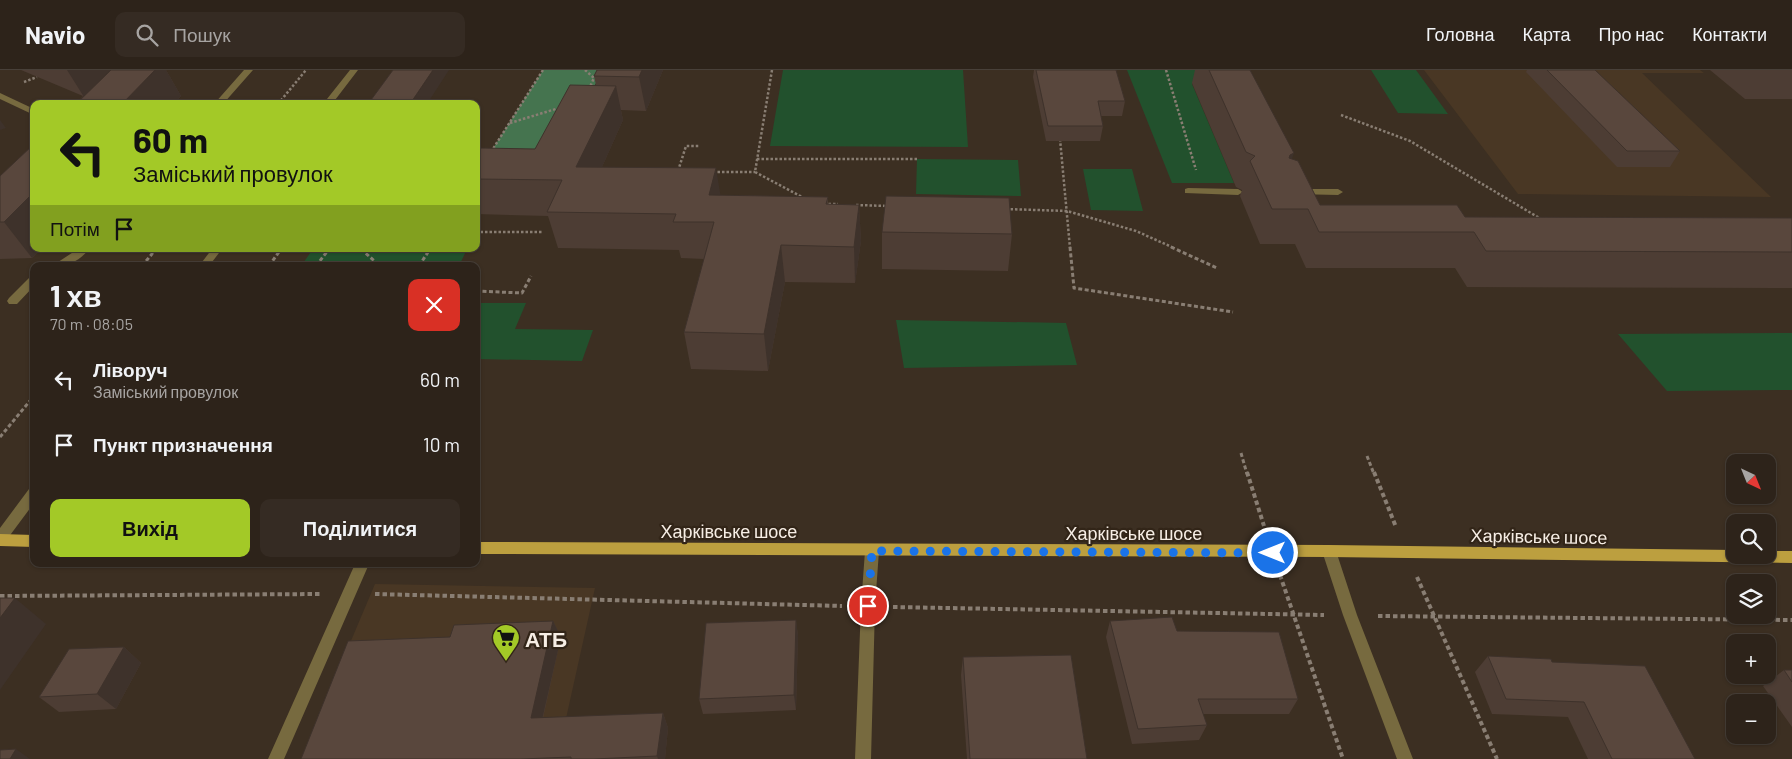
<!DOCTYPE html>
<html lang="uk">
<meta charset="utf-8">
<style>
:root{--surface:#2d231a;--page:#352b23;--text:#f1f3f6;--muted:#a7a4a2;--line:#484039;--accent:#a3c927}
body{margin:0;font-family:Barlow,sans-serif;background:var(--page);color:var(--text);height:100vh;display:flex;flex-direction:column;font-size:19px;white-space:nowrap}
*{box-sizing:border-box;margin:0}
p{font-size:16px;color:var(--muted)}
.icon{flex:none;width:28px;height:28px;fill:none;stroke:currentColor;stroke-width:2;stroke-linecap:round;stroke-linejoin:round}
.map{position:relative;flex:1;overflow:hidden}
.sheet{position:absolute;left:30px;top:192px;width:450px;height:305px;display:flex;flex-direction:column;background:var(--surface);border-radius:10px;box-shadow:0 1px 4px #0004,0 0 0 1px var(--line)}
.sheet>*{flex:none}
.banner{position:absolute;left:30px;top:30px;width:450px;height:152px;border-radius:10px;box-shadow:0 1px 4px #0004,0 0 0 1px var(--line);background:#a3c927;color:#111;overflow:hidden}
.needle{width:32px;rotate:137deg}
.tools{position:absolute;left:1726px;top:384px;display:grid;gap:10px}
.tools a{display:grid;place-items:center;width:50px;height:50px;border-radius:10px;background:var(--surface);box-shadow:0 1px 4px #0004,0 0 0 1px var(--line);font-size:25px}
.pin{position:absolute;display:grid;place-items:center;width:42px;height:42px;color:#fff;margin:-21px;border:2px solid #fff;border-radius:50%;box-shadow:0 1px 5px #0007}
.me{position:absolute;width:55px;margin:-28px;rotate:270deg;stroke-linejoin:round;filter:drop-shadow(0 0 4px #0008)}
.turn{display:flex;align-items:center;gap:18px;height:105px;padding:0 20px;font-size:22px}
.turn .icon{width:65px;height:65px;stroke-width:2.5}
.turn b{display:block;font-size:35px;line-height:42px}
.then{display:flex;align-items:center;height:48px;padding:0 20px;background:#0003;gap:10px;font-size:19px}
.round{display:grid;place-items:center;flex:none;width:52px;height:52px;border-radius:10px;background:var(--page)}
.overview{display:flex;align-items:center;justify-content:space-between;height:85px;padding:0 20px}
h1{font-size:30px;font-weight:700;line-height:38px}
.primary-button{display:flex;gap:10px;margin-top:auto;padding:10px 20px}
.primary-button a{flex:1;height:58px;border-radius:10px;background:var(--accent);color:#111;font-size:20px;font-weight:700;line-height:58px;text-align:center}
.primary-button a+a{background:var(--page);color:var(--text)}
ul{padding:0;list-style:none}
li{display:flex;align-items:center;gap:15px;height:65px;padding:0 20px}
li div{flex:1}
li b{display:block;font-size:19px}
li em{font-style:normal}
header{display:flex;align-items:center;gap:30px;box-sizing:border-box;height:70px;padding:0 25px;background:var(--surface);border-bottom:1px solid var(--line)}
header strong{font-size:24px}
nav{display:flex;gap:28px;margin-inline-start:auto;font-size:18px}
.search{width:350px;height:45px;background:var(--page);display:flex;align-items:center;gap:12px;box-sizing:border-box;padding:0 18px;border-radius:10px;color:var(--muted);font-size:19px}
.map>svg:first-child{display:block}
.built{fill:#493724}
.green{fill:#22512d}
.forest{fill:#45744f}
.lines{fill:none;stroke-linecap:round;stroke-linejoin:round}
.path-far2{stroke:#897e73;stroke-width:2.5;stroke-dasharray:2.5 2;stroke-linecap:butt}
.path-far1{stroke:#897e73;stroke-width:3;stroke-dasharray:4 2.5;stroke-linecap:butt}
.path{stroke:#897e73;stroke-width:4;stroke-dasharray:4.5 3;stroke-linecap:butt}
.service{fill:#776a3f;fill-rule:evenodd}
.minor{fill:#776a3f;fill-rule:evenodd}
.tertiary{fill:#776a3f;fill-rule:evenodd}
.primary{fill:#bc9f3f;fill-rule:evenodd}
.wall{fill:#4d3d34}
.shaded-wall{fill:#3e322b}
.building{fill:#59473d;stroke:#3e322b}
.route{stroke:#1a73e8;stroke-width:9;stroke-dasharray:0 16.2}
.labels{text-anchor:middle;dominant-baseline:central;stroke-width:4.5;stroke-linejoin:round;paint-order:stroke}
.street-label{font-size:18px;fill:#f7eee5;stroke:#322518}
.near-poi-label{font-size:21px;font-weight:bold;fill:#f7eee5;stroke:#322518;text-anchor:start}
</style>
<header>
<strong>Navio</strong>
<div class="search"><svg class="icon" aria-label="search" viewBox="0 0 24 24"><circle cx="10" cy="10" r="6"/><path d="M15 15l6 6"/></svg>Пошук</div>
<nav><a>Головна</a><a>Карта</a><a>Про нас</a><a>Контакти</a></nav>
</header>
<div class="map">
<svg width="1792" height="689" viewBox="0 0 1792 689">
<rect width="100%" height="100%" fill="#3c2f22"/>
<!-- built -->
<path class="built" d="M1424,0H1700L1704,3H1642L1771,127L1518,124Z
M375,514L595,518L557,689H301Z"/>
<!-- green -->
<path class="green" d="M783,0H963L968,77L770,76Z
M1127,0H1201L1192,14L1234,113H1172Z
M1371,0H1416L1448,44L1398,43Z
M917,89L1018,90L1021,126L916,124Z
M1083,99H1132L1143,141L1091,140Z
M313,179H467L459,196H301Z
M476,233H526L515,259L593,260L582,291L476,289Z
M896,250L1066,253L1077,295L904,298Z
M1792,263V320L1667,321L1618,264Z"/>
<!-- forest -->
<path class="forest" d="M543,0H603L543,111L476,105Z"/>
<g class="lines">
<!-- path-far2 -->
<path class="path-far2" d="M585,0L594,8L589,19
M772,0L755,102L804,128
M1166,0L1196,100
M24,12L37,7
M278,34L306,0
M1341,45L1410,71L1541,149
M510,53L559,38
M1060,69L1070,178
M491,82L543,0
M757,89H917
M678,101L686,76H699
M713,102H755
M824,134H838
M856,135L888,136
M1006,139L1067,141L1136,161L1174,178
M476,162H542"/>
<!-- path-far1 -->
<path class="path-far1" d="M1070,177L1074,218L1233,242
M1171,177L1217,198
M361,179L380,196
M142,196L156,179
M269,196L281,179
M316,196L329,179
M419,196L430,179
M476,221L522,223L531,206
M0,367L34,326
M1241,383L1247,404
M1367,386L1374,404"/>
<!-- path -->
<path class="path" d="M1247,402L1264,456
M1374,402L1396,457
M1280,505L1343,689
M1417,507L1497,689
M375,524L842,536
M0,526L322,524
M893,537L1324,545
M1378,546L1792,550"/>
<!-- service -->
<path class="service" d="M244,0H253L223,34H214Z
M0,23L34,39V45L0,29Z
M1188,118L1238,119L1243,122L1238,125L1185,123V119Z
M1297,119H1338L1343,122L1338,125L1294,124L1292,122Z
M78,179H89C80,191 67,197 52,196Z
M34,206V216L17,234H9L7,231L9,228L30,207Z"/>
<!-- minor -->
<path class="minor" d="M872,475L877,477L879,481L875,536L871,689H855L861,536L865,481L867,477Z
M1329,475L1334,477L1336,481L1357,545L1413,689H1397L1343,545L1322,481L1324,477Z
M355,494H369L284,689H268Z"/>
<!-- tertiary -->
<path class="tertiary" d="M350,0H358L332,34H323Z
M212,179H222L209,196H199Z
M34,418V433L5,472L0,474V458L29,419Z"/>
<!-- primary -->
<path class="primary" d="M0,464L34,465V477L0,476Z
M476,472L1329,475L1735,480V485H1768V481H1792V493L1329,487L476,484Z"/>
</g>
<!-- wall -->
<path class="wall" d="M21,0H166L181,26L174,34H76L83,26Z
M597,0H663L646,41L621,40L623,50L602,97L720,125L828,127V134L859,135L861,171L855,213L785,212L768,301L691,299L684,262L704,189L681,188L679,180L558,178L548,146L476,144V85L535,79L596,15L594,6Z
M1034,0H1116L1125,31L1122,46H1101L1103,56L1100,71H1046L1033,7Z
M1195,0H1250L1292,89L1320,135L1465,147L1792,148V218L1467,217L1455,198H1306L1295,174H1260L1240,126L1242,120L1236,117L1192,13Z
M1527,0H1595L1680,81L1670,97H1617L1526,2Z
M1710,0H1792V29H1745Z
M0,106L34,179H41L32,188L0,189Z
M882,162L1012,164L1008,201L882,199Z
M796,550L798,566L796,640L703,644L699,629Z
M553,551L561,567L543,648L663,643L668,658L665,689H301L450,567Z
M1110,551L1177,561L1298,629L1289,644H1203L1207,655L1199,670L1132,674L1106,567Z
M124,577L141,593L116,639L59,642L39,627Z
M1488,586L1552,592L1695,689H1588L1568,647L1492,644L1475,602Z
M963,587L1087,689H967L961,605Z
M1784,600H1792V657L1763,616Z"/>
<!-- shaded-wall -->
<path class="shaded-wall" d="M67,0H125L84,27Z
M155,0H166L181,26L174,34H122Z
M433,0H449L427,34H410Z
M642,0H663L646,41L639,7Z
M616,16L623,50L586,133L576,97Z
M0,50L6,58L0,60Z
M1294,83L1282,118L1290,85Z
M716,98L722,134L709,125Z
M34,122V179H41L32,188L4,152Z
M859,135L861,171L855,213L854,177Z
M781,175L785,212L768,301L764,264Z
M15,528L46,554L0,620V548Z
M796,550L798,566L796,640L794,625Z
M553,551L561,567L539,663L531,648Z
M124,577L141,593L116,639L97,624Z
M663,643L668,658L665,689H658L657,686Z
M16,679L30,689H10Z"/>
<!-- building -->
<path class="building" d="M111,0H155L122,34H76Z
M393,0H433L410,34H368Z
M597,0H642L639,7L594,6Z
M1036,0H1116L1125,31H1098L1103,56H1048Z
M1209,0H1250L1294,83L1290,85L1289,88L1298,91L1320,135H1457L1465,147L1792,148V182L1486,181L1474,162H1319L1308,139H1272L1250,91L1255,86L1246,82Z
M1547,0H1595L1680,81H1627Z
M570,15L616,16L576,97L716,98L709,125L828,127L826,134L859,135L854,177L781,175L764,264L684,262L714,152H673L676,144L547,142L562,110L476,109V85L481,78L535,79Z
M34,74V122L4,152H0V106Z
M886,126L1009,128L1012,164L882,162Z
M0,528H15L0,548Z
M1172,547L1177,561L1279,562L1298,629H1198L1207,655L1138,659L1110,551Z
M796,550L794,625L699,629L706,553Z
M553,551L531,648L663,643L657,686L594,689H571V687L521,689H301L348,571L450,567L454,555Z
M124,577L97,624L39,627L69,579Z
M1071,585L1087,689H970L963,587Z
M1488,586L1551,589L1552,592L1645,596L1695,689H1612L1584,632L1506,629Z
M1784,600H1792V612Z
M16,679L10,689H0V680Z"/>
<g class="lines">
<!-- route -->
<path class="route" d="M868,536L872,481L1273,483"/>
</g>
<!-- icons -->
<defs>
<symbol id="supermarket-pin" viewBox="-11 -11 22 30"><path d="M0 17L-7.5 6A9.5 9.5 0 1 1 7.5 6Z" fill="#a3c927" stroke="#322518"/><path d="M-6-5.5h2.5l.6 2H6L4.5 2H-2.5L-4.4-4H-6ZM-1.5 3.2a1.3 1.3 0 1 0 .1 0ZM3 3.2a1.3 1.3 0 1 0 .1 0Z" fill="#111"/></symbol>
</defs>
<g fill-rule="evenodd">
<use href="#supermarket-pin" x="490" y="552" width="32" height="43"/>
</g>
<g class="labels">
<!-- street labels -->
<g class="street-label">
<text x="729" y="461">Харківське шосе</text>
<text x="1134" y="463">Харківське шосе</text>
<text transform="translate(1539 466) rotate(1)">Харківське шосе</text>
</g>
<!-- near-poi labels -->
<g class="near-poi-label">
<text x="525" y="568">АТБ</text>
</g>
</g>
</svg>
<div class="tools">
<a><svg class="needle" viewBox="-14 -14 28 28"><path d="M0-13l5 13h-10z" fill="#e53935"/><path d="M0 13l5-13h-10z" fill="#a7a4a2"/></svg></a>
<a><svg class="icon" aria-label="search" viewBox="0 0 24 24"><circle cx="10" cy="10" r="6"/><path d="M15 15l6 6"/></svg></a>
<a><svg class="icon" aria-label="layers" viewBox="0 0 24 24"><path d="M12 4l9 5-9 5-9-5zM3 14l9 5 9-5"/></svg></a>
<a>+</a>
<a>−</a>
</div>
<div class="pin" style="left:868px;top:536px;background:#d93025"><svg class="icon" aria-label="arrive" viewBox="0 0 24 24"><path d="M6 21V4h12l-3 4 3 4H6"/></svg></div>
<svg class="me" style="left:1273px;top:483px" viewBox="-20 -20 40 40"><circle r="17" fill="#1a73e8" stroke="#fff" stroke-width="3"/><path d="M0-11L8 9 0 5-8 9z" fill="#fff"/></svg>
<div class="banner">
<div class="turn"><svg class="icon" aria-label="left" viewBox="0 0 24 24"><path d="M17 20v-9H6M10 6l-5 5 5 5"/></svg><div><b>60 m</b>Заміський провулок</div></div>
<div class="then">Потім<svg class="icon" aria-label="arrive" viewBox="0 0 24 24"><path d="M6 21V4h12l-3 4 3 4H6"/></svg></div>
</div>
<section class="sheet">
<div class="overview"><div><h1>1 хв</h1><p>70 m · 08:05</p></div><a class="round" style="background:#d93025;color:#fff"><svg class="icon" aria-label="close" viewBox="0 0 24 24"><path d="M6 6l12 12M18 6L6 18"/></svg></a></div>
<ul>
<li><svg class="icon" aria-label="left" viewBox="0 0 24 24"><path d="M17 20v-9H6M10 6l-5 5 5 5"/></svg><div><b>Ліворуч</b><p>Заміський провулок</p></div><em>60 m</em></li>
<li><svg class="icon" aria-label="arrive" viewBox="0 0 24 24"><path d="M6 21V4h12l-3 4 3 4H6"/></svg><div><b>Пункт призначення</b></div><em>10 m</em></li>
</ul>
<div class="primary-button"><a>Вихід</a><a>Поділитися</a></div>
</section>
</div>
